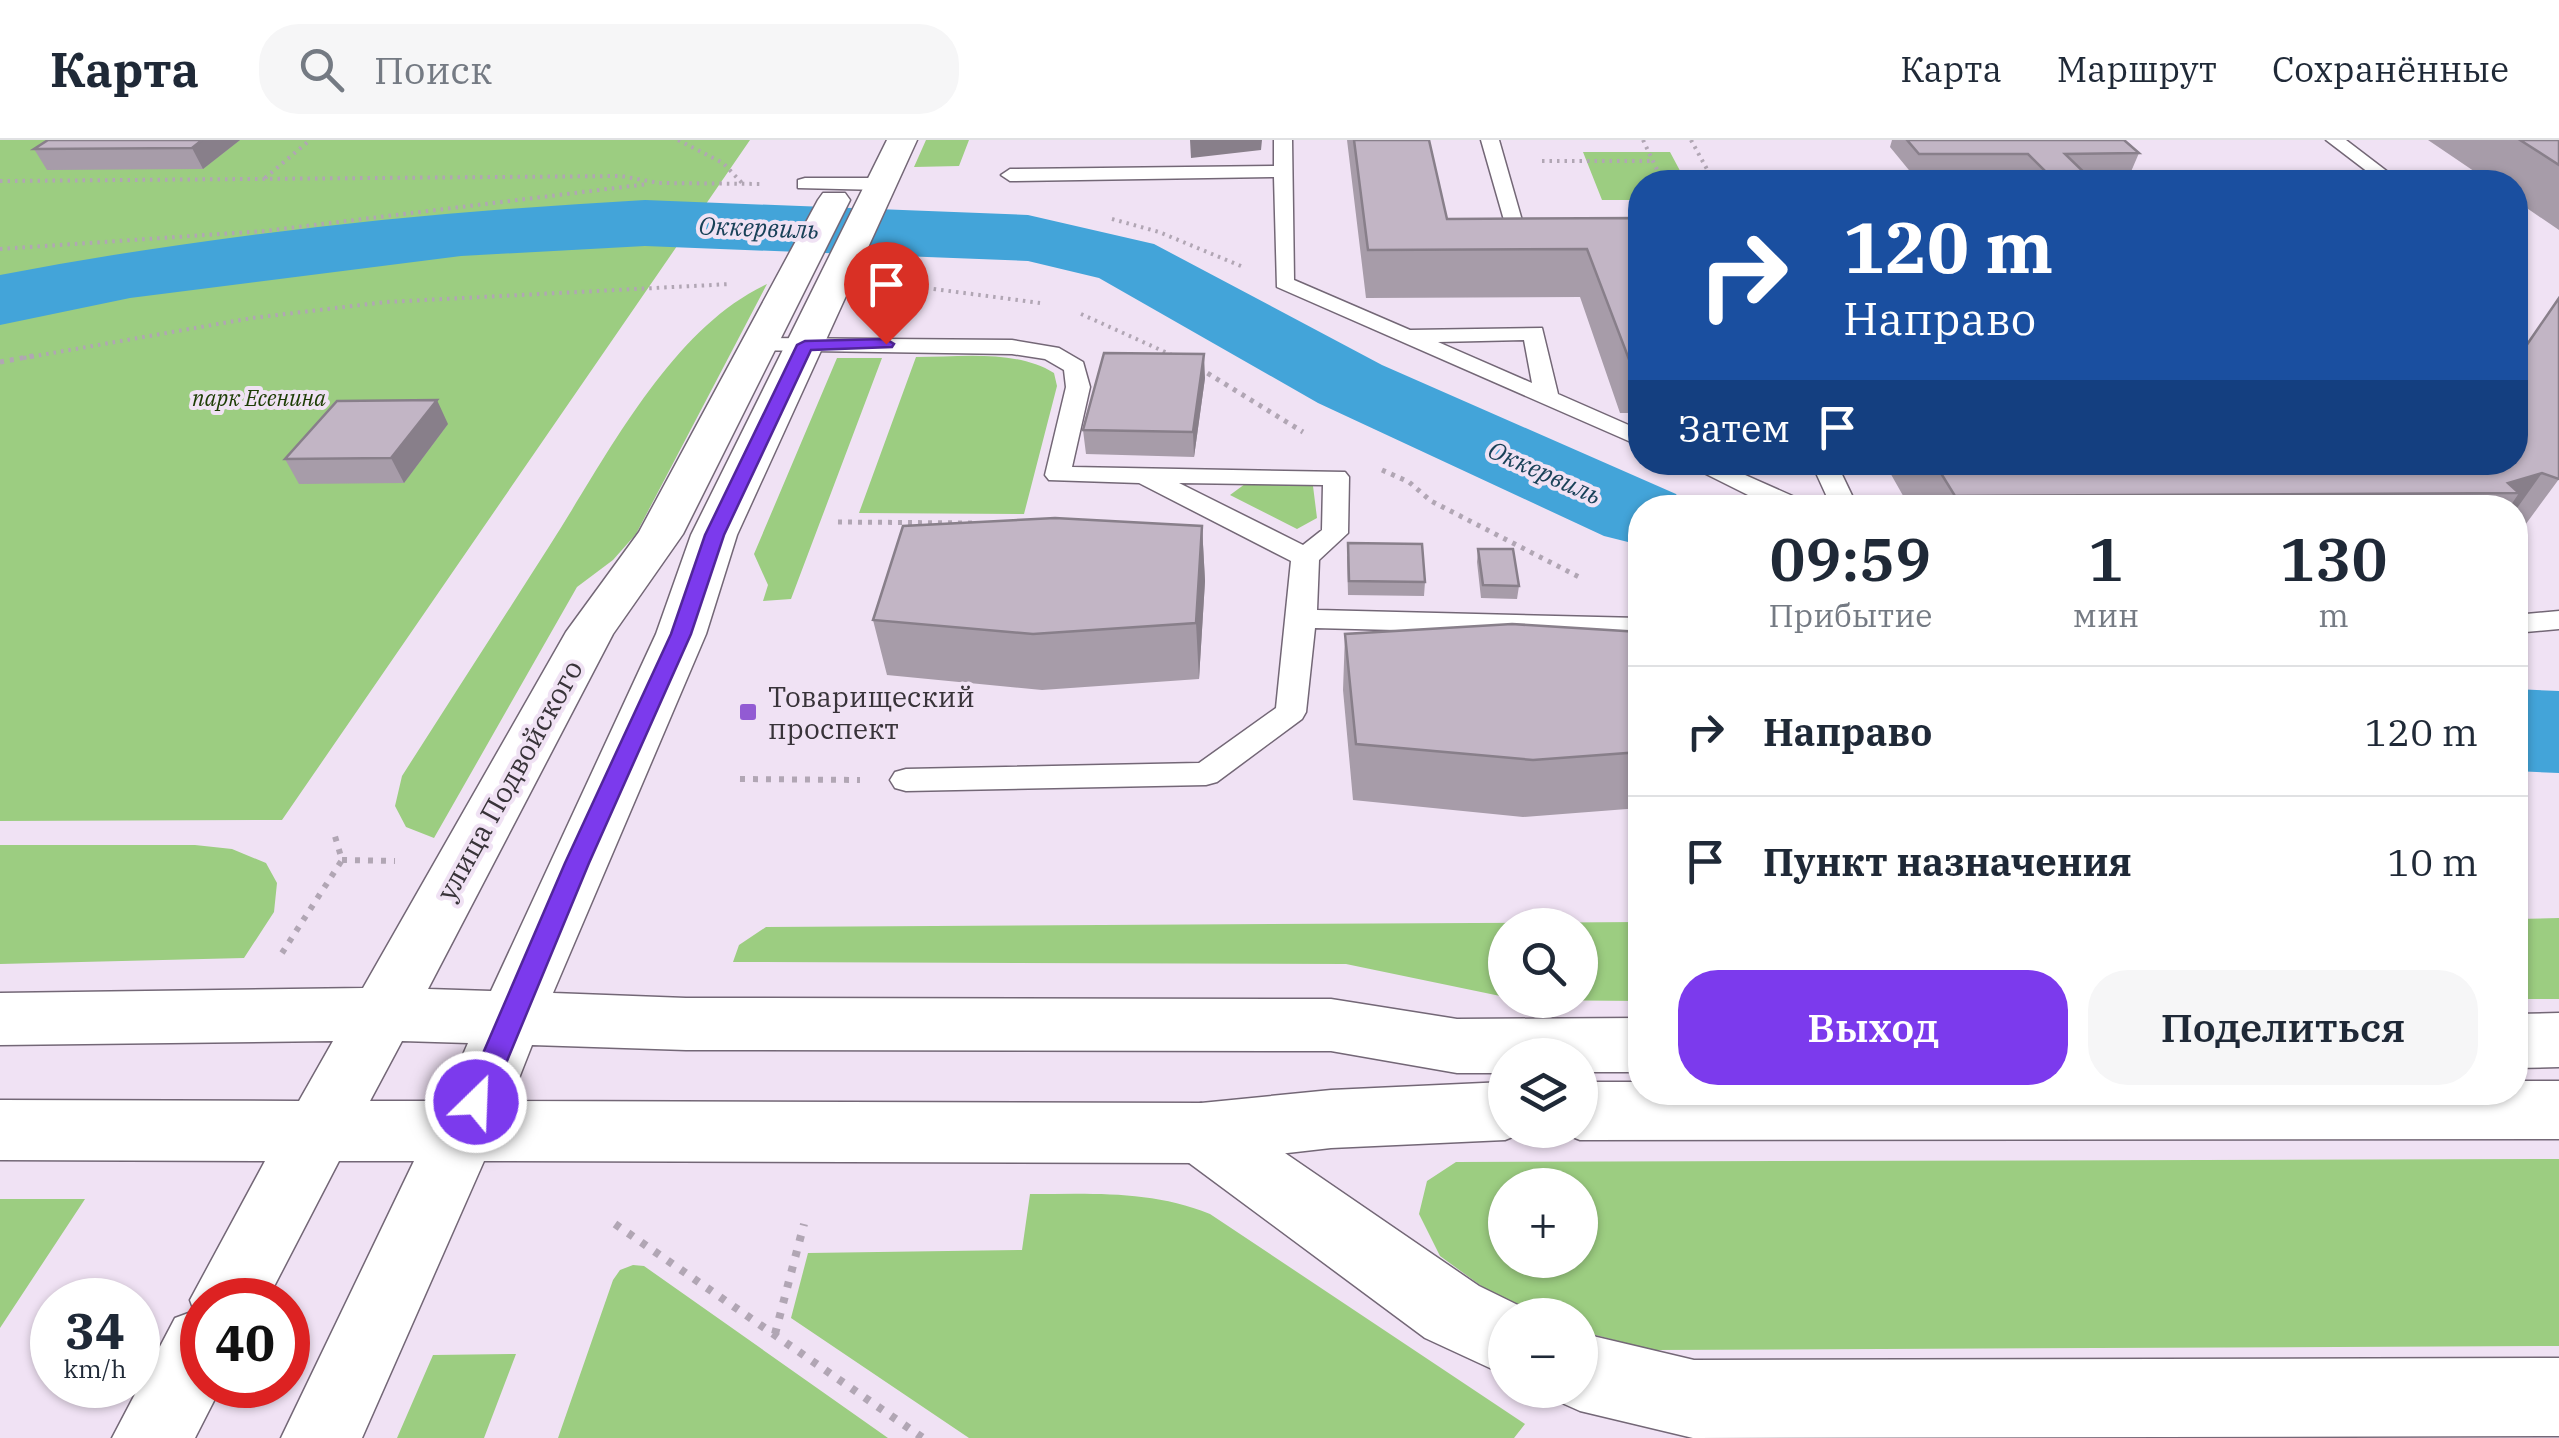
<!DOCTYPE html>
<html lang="ru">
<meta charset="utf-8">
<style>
:root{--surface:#fff;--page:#f6f6f7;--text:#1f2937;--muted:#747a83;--line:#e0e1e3;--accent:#7c3aed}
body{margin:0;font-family:"IBM Plex Serif",serif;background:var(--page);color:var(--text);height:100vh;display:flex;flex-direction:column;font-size:38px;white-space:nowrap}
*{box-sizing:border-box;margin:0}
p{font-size:32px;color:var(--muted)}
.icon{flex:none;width:55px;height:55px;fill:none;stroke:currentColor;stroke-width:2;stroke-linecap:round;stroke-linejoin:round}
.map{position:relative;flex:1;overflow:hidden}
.side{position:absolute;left:1628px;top:355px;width:900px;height:610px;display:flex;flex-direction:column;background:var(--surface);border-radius:40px;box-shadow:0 2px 8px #0004}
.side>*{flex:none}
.hud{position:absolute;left:1628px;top:30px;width:900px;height:305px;border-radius:40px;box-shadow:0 2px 8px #0004;background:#1a4fa0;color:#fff;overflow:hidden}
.buttons{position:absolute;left:1488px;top:768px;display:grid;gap:20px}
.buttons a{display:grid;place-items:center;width:110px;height:110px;border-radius:50%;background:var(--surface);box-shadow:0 2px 8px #0004;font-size:50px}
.speed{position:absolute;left:30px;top:1138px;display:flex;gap:20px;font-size:50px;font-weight:700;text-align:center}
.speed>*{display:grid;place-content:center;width:130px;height:130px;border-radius:50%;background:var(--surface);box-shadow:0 2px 8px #0004;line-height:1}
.speed small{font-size:25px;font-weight:400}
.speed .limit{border:15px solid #d22;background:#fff;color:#111}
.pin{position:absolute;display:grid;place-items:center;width:85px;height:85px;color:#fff;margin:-102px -42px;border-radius:50% 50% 50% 0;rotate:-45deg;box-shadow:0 0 10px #0007}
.pin .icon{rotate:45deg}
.me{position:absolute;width:110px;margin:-55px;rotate:24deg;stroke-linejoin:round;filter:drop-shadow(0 0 8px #0008)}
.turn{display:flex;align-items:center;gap:35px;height:210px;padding:0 50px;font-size:45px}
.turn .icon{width:130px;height:130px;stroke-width:2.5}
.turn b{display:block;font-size:70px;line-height:85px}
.then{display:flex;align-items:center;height:95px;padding:0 50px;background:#0003;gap:20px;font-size:38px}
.eta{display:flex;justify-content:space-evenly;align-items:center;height:170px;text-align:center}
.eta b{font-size:60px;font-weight:600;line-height:70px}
.primary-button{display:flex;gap:20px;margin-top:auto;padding:20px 50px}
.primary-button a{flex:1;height:115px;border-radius:40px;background:var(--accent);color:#fff;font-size:40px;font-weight:600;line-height:115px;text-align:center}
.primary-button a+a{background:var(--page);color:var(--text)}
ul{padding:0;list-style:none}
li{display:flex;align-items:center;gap:30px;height:130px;padding:0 50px;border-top:2px solid var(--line)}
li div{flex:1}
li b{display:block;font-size:38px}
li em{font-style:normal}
header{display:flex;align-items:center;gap:60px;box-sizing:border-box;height:140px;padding:0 50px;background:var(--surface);border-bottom:2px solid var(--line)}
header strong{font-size:48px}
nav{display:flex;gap:55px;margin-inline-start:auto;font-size:35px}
.search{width:700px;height:90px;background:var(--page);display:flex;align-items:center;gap:25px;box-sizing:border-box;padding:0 35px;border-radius:40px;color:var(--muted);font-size:38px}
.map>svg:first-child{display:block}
.green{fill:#9ccd81;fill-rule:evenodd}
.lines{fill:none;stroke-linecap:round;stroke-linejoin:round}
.river{fill:#43a4d9;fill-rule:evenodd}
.lane-casing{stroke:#736776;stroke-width:3}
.street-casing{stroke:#736776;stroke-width:3}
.secondary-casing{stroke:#736776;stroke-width:3}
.path-far3{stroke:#b1a6b4;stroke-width:4;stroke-dasharray:2.5 5;stroke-linecap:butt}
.path-far2{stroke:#b1a6b4;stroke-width:5;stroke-dasharray:4 6;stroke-linecap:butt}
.path-far1{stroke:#b1a6b4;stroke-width:6;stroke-dasharray:5 8;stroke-linecap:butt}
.path{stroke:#b1a6b4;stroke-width:8;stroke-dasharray:6 10;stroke-linecap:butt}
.lane{fill:#fff;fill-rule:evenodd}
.street{fill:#fff;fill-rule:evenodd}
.secondary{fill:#fff;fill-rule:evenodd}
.wall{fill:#a79ca9}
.shaded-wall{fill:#887f8a}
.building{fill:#c2b5c5;stroke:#887f8a;stroke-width:2.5}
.route{fill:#7c3aed;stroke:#51269a;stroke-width:2.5}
.poi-dot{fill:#925bd3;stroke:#f0e2f4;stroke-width:4}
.labels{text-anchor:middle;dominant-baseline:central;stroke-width:8;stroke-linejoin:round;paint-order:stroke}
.far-park-label{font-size:22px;font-style:italic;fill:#1c3c03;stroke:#f0e2f4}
.far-water-label{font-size:25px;font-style:italic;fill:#194158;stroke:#f0e2f4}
.poi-label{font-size:28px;fill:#383339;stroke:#f0e2f4;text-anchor:start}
.street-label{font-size:28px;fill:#383339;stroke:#f0e2f4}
</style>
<header>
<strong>Карта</strong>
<div class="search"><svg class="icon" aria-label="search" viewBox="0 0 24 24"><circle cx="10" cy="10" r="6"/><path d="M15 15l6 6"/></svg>Поиск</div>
<nav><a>Карта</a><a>Маршрут</a><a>Сохранённые</a></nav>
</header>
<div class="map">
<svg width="2559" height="1298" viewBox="0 0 2559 1298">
<rect width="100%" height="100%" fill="#f0e2f4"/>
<!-- green -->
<path class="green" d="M0,0H750L282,680L0,681Z
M926,0H969L959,26L914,27Z
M1583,12H1670L1686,42H1640V60H1602Z
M767,144L636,394L613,420L577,447L434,698L406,687L395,666L402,636C451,559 501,482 550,405C606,318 670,189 767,144Z
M916,217C960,217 1015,209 1054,233L1057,246L1024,374L859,373Z
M837,218H882L791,459L763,461L768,445L754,414Z
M1245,344L1313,346L1317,378L1297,389L1230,355Z
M0,705H195L232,709L266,723L277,743L274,772L244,818L0,824Z
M2559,778V859H2515V779Z
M1640,782V861L1517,860H1580V785H1505V857L1346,824L733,822L739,805L766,787Z
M2559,1019V1206L1653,1210L1580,1191V1175H1541L1484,1148L1440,1116L1419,1074L1427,1041L1456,1022ZM1505,1045H1580V1120H1505Z
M1030,1054C1092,1054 1151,1050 1210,1074L1525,1284L1514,1298H969L791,1178L808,1113L1022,1110Z
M0,1059H85L0,1188Z
M633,1125L644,1126L888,1298H558L613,1140L620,1130Z
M516,1214L484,1298H397L433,1215Z"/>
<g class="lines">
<!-- river -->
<path class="river" d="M645,60L1028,75L1154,104L1382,225L1676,354L1685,368H1640V405L1604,396L1318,263L1099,138L1028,121L645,106L461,116L130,158L0,185V135C213,94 428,72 645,60Z
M2515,549L2559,551V633L2515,631Z"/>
<defs>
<path id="lane" d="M1274,0H1292L1294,140L1410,190L1542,188L1558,254L1640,290V306L1277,147L1274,37L1010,41L1001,35L1010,29L1274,26ZM1524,200L1532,243L1438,202Z
M1481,0H1499L1523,84L1553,87V95L1508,94Z
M2326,0H2346L2401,42H2381Z
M805,38H881L890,44L881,50L798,48V40Z
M759,198L1012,200L1059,208L1083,222L1090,247L1072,327L1345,332L1349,337L1348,393L1319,420L1317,470L1640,478V496L1315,488L1306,572L1302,579L1217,642L1206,645L906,651L895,648L890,640L895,632L906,629L1199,623L1276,568L1291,421L1139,343L1049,340L1045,335L1066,247L1064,230L1045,219L1012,214L751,210L748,205ZM1179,343L1323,345L1322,390L1303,405Z
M1682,322H1716L1806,362L1810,368H1774Z
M1811,322H1836L1858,368H1832Z
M2559,471V489L2515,493V475Z"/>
<path id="street" d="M1201,963L1225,972L1479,1146L1532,1172L1533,1175H1505V1235L1425,1198L1177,1014L1167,993L1177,972Z
M1580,1193L1694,1220L2559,1218V1296L1693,1298L1580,1271L1553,1259L1549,1250H1580Z"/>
<path id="secondary" d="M887,0H917L737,395L706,494L553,853L686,858L1331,859L1457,879L1640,878V932H1580V915H1505V933H1457L1331,911L686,910L532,905L510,961L1201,963L1331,950L1505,942V990H1530L1505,1000L1331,1008L1201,1023L484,1021L362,1298H281L414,1021H339L267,1160H202V1245H222L195,1298H112L175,1178L194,1171L190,1160L265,1021L0,1020V960L299,961L333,901L0,905V853L363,848L566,492L639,392L818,60L823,53H845L850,60L683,394L613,494L428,849L491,851L656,494L691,395ZM402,901L468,903L443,961H370Z
M2559,873V927L2515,928V874Z
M2515,941H2559V999L1580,1000L1555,990H1580V942H1640V952H2515Z"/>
</defs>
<!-- lane casing -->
<use href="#lane" class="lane-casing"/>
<!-- street casing -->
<use href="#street" class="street-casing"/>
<!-- secondary casing -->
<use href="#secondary" class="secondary-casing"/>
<!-- path-far3 -->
<path class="path-far3" d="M678,0L723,23L742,43
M1643,0L1663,42
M1691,0L1714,42
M1542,21H1653
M265,38L310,0
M0,41L621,36L659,43L763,44
M1112,79L1159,92L1241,126
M0,109L265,91L648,44
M889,143L1040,163
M1081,174L1174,216
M24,218L252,178L386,162L731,144"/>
<!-- path-far2 -->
<path class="path-far2" d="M0,222L38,215
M1199,228L1303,292
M1382,330L1409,342L1431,361L1581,438
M838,382L972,383"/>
<!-- path-far1 -->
<path class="path-far1" d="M740,639L860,640
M342,720L395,721
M282,813L342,720L334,693"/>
<!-- path -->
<path class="path" d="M615,1084L923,1298
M775,1194L804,1084"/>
<!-- lane -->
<use href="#lane" class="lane"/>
<!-- street -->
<use href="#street" class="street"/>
<!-- secondary -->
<use href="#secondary" class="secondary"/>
</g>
<!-- wall -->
<path class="wall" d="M240,0L203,29L47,30L34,9Z
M1347,0H1429L1447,79L1640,78V273H1620L1580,157L1366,158Z
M1892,0H1907L2139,13L2130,34L2086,35L2094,42H2028L2020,35H1913L1890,7Z
M2428,0H2559V90L2515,60V42H2490Z
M1205,238L1194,317L1086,314L1083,290Z
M448,284L404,343L299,344L285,319Z
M1884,322H2515L2559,339L2520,392L2515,390V368H1910Z
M1202,386L1205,441L1199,539L1042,550L887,535L873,480Z
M1478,409L1519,446L1517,459L1481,458L1477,422Z
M1347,416L1425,442L1424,456L1348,455Z
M1640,492V668L1523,677L1353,660L1343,550L1345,494Z"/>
<!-- shaded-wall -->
<path class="shaded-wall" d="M202,0H240L203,29L192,8Z
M1190,0H1262L1261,10L1191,18Z
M1204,214L1205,238L1194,317L1193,292Z
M437,260L448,284L404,343L391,318Z
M2542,333L2515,371V368H2509L2519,353L2508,343Z
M1202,386L1205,441L1199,539L1196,483Z"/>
<!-- building -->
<path class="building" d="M48,0H202L192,8L34,9Z
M1354,0H1429L1447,79L1640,78V222H1630L1587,109L1368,110Z
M1907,0H2124L2139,13L2065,14L2094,42H2056L2028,14H1919Z
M2520,0H2559V25Z
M2559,158V339L2542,333L2508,343L2519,353L1955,356L1934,322H2515V222Z
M1104,213L1204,214L1193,292L1083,290Z
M437,260L391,318L285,319L337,261Z
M1055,378L1202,386L1196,483L1033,494L873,480L903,386Z
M1348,403L1422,404L1425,442L1349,441Z
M1478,409H1513L1519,446L1483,445Z
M1512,484L1640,492V612L1533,620L1356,604L1345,494Z"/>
<!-- route -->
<path class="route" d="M886,199L894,204L892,207L811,210L724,395L691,494L589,723L490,962L486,970L476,974L466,970L462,962L565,723L671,494L705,395L797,205L805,201Z"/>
<!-- markers -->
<rect class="poi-dot" x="738" y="562" width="20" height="20" rx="5"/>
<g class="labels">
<!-- far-park labels -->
<g class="far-park-label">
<text x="259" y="257">парк Есенина</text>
</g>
<!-- far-water labels -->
<g class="far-water-label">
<text transform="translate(759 87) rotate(2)">Оккервиль</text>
<text transform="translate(1545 332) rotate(24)">Оккервиль</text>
</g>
<!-- poi labels -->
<g class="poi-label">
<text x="768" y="556">Товарищеский<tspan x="768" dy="32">проспект</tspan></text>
</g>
<!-- street labels -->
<g class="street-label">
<text transform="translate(509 640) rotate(-61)">улица Подвойского</text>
</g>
</g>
</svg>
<div class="buttons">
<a><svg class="icon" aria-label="search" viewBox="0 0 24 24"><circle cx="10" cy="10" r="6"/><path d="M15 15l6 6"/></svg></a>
<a><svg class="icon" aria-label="layers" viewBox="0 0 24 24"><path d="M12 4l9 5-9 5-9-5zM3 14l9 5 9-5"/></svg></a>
<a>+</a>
<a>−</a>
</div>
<div class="speed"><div>34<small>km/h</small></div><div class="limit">40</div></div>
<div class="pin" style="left:886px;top:204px;background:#d93025"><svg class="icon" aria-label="arrive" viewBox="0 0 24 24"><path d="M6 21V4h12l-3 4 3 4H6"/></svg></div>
<svg class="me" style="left:476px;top:962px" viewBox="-20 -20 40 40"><circle r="17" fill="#7c3aed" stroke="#fff" stroke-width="3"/><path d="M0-11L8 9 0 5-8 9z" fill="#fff"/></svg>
<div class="hud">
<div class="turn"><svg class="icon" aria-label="right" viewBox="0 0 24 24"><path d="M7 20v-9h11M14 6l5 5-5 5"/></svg><div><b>120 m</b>Направо</div></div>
<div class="then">Затем<svg class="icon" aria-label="arrive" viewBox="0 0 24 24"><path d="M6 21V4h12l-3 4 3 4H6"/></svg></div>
</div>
<section class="side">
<div class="eta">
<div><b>09:59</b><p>Прибытие</p></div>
<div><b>1</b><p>мин</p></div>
<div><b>130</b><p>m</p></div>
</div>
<ul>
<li><svg class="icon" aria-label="right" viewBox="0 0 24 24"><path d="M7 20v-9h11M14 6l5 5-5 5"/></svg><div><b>Направо</b></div><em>120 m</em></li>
<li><svg class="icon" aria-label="arrive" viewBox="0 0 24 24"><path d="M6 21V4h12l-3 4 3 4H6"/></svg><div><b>Пункт назначения</b></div><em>10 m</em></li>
</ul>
<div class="primary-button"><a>Выход</a><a>Поделиться</a></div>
</section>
</div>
